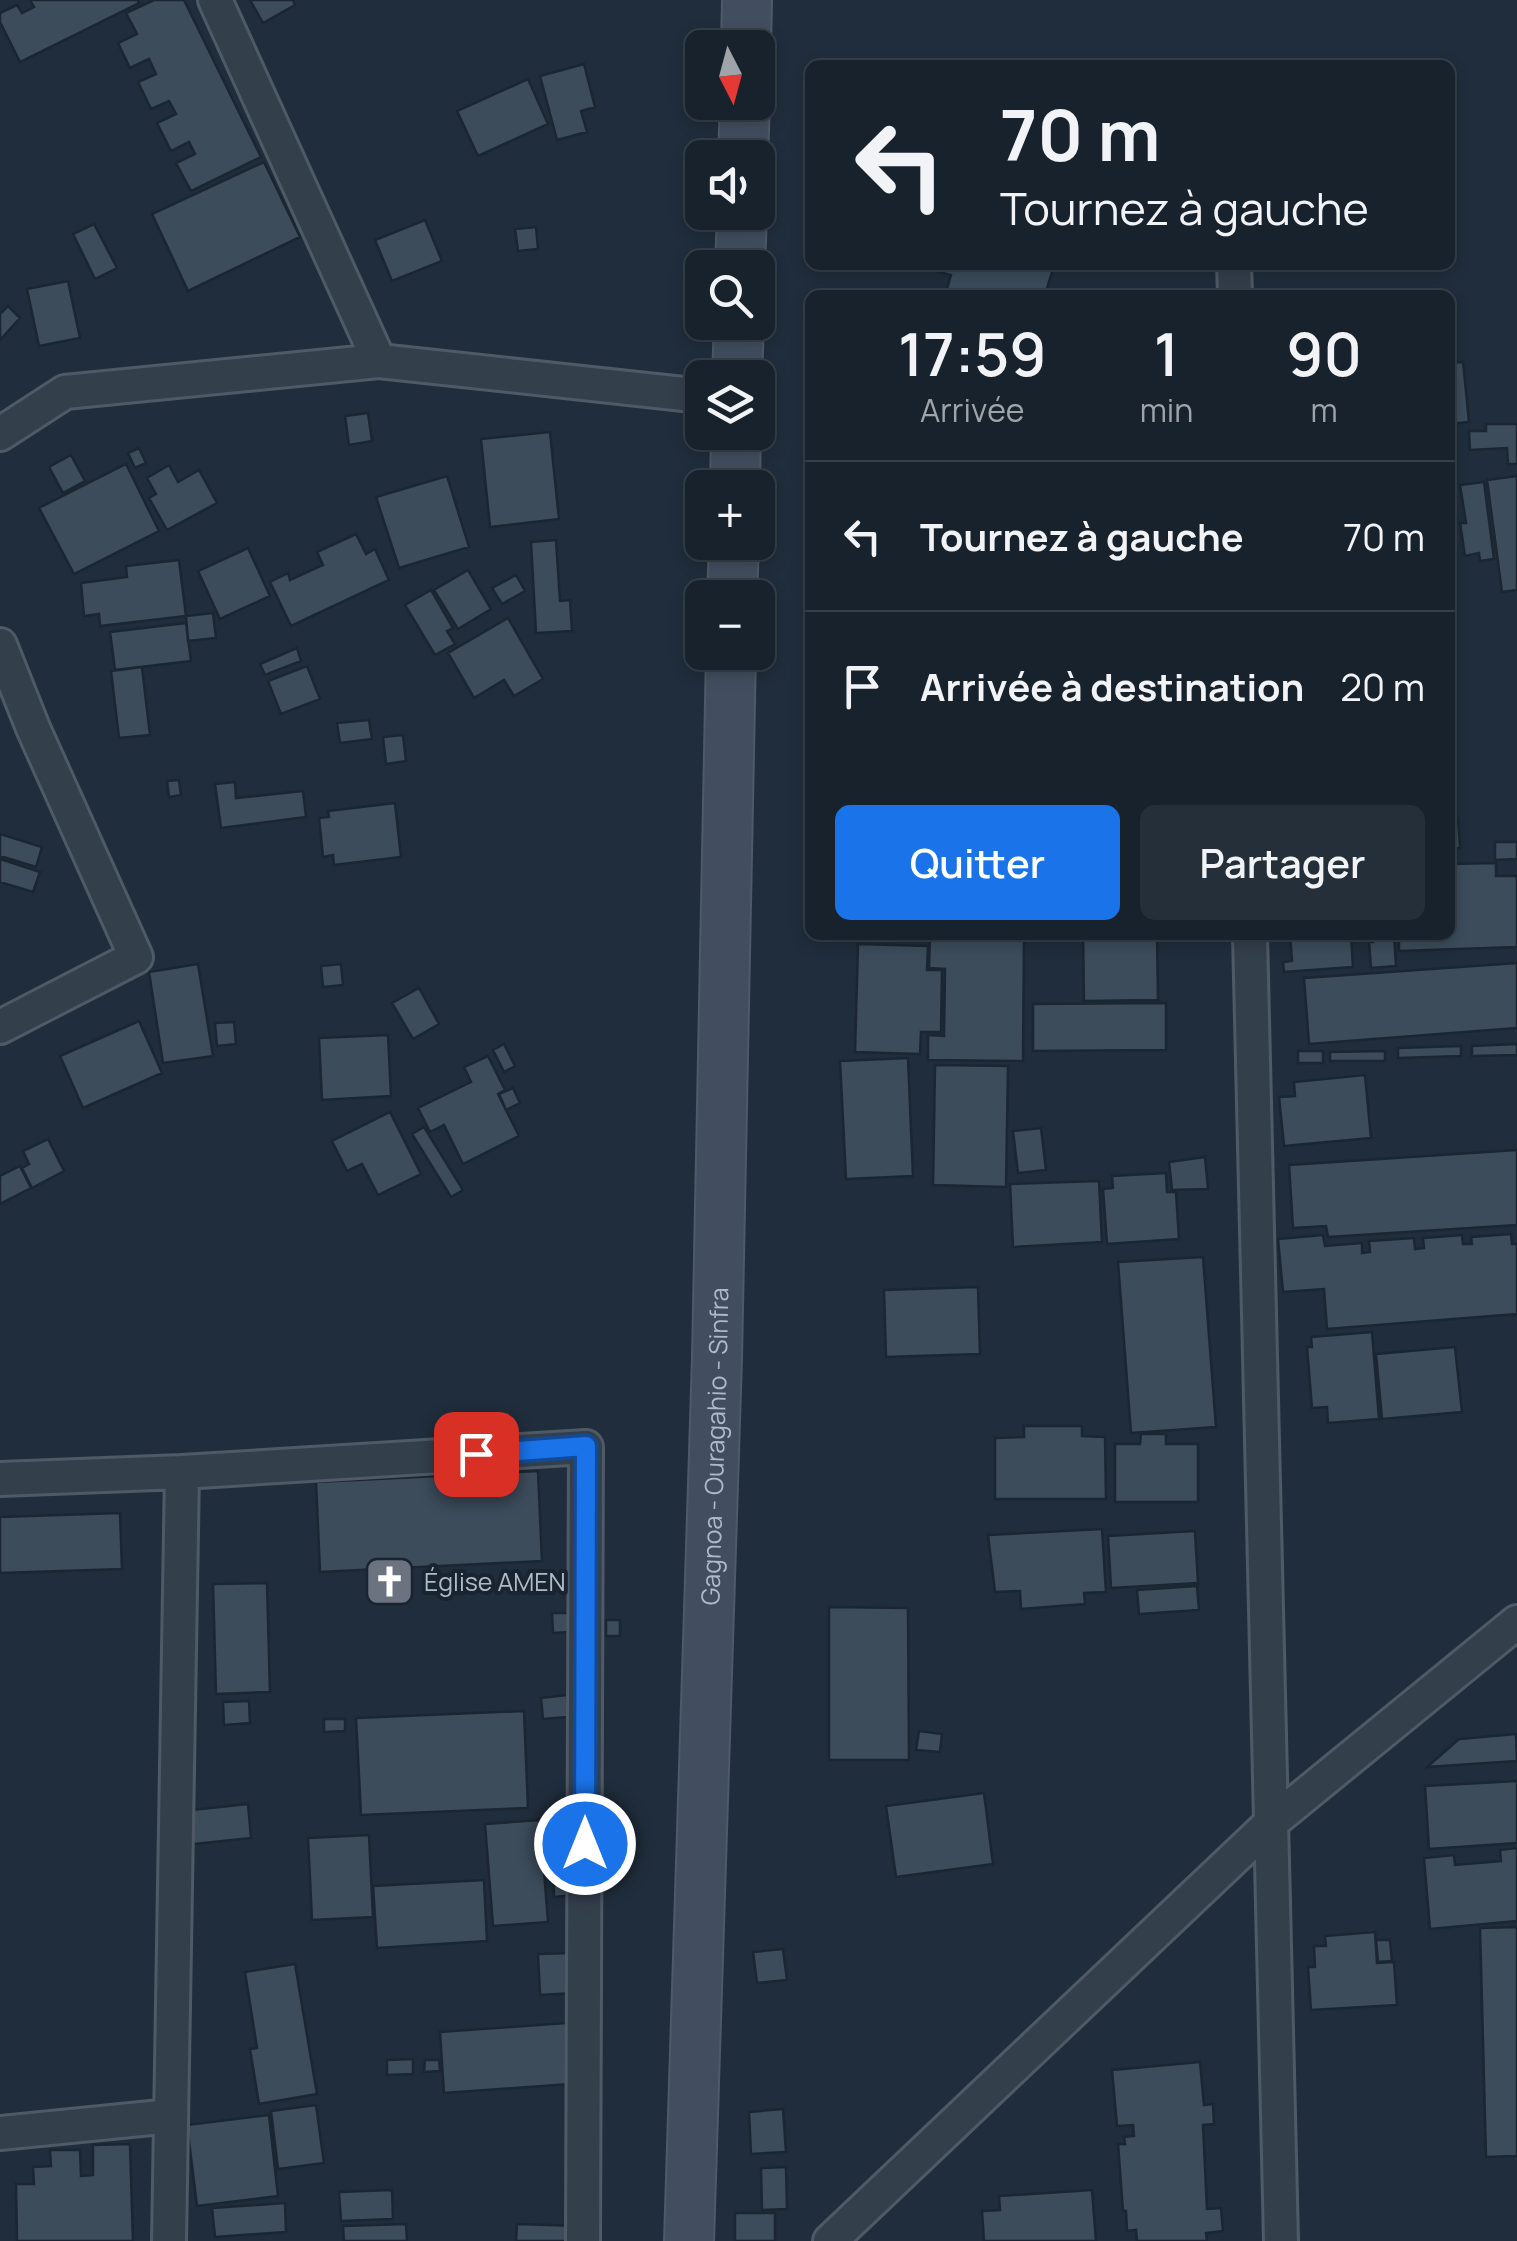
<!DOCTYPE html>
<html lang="fr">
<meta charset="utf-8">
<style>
:root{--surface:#18222d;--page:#252f39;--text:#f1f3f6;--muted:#9fa4aa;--line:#363f49;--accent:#1a73e8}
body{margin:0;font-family:Manrope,sans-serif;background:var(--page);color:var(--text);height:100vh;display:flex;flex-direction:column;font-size:38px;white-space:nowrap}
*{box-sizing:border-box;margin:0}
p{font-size:32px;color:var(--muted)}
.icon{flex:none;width:55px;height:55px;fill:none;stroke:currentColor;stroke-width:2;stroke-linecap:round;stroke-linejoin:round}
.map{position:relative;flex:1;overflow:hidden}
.side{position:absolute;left:805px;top:290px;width:650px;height:650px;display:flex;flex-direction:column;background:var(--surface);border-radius:15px;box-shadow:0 5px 15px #0003,0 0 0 2px var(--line)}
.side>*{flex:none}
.guide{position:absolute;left:805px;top:60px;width:650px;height:210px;border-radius:15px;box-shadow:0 5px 15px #0003,0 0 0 2px var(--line);background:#18222d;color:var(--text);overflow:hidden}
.needle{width:65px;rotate:174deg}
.tools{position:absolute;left:685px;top:30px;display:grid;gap:20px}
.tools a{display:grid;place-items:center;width:90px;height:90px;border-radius:15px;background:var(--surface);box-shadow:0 5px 15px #0003,0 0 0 2px var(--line);font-size:50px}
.pin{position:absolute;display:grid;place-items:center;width:85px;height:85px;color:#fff;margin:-42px;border-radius:20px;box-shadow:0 5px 15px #0006}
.me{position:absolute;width:110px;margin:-55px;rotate:0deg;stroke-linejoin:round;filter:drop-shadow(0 0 8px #0008)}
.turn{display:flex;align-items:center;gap:35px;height:210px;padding:0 30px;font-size:45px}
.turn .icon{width:130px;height:130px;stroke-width:2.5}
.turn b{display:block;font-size:70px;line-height:85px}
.eta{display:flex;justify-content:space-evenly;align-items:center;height:170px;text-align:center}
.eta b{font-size:60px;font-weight:600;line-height:70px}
.cta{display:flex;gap:20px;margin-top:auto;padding:20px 30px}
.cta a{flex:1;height:115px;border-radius:15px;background:var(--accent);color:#fff;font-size:40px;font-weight:600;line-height:115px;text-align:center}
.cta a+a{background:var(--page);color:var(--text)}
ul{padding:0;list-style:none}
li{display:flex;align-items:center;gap:30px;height:150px;padding:0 30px;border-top:2px solid var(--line)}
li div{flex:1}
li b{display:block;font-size:38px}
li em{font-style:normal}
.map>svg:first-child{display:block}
.building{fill:#3c4c5b;stroke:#1b2632;stroke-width:2.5}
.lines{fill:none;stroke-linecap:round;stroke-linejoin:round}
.street-casing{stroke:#4f5a66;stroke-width:38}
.secondary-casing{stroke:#4f5a66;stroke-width:52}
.street{stroke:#343f4c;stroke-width:32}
.secondary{stroke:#424e5f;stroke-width:48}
.route-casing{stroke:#114b97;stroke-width:25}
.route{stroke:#1a73e8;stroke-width:18}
.labels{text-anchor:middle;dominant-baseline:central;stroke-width:8;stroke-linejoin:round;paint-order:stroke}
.street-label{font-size:25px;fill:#afbac8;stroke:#192430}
.poi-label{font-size:25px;fill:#afbac8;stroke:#192430;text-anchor:start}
</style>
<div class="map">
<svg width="1517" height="2241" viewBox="0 0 1517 2241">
<rect width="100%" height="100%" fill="#202d3c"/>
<!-- building -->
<path class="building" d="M30,0H138L139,3L20,62L0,22V13L17,5L22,13L34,7Z
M154,0H184L261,157L191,191L176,163L195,154L189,142L171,151L157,123L176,114L169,101L151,109L138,82L156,74L149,59L130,68L118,43L137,34L126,13Z
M250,0H293L295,5L263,23Z
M584,64L595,107L581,111L587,132L557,140L540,76Z
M528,79L548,124L478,156L457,111Z
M264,162L300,237L188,291L152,214Z
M425,220L442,261L392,281L375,240Z
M94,224L117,268L95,279L73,234Z
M536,227L538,249L518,251L515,229Z
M930,265H1054L1045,295H956L946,292L951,275L929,269Z
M68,281L80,338L39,346L27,289Z
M8,306L20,318L0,340V314Z
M1463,362L1469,422L1450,424V363Z
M368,413L372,441L349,445L345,416Z
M1486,424H1517V464H1508L1507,448L1470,450L1469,431H1486Z
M550,432L559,519L490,527L481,439Z
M139,448L146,463L135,468L128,453Z
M71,455L85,481L63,493L49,467Z
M126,464L159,531L74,574L39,508Z
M169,465L178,482L199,470L217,503L167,530L149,498L156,494L147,478Z
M447,476L469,547L399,568L376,497Z
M1517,476V590L1502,592L1487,480Z
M1484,482L1494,559L1480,561L1479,553L1465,556L1460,523H1466L1460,485Z
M356,534L366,554L375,549L389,580L291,626L270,582L288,573L290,580L323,565L317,552Z
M556,540L560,601L570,600L572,631L536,633L531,542Z
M248,548L270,596L220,619L198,571Z
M179,560L186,616L100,626L99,614L84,616L81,583L127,577L126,566Z
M468,570L491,609L458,629L434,590Z
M516,575L525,591L502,604L492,588Z
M431,590L453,628L447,631L455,644L435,655L405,605Z
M213,613L216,638L188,641L186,616Z
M508,618L543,679L514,696L504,680L474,698L448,653Z
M186,623L191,661L115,670L110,632Z
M297,648L301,661L265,675L260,664Z
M307,666L320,699L281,714L268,681Z
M142,667L150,735L119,738L111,671Z
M369,720L372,739L340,743L337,723Z
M403,735L406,761L386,764L383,737Z
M179,780L181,795L169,797L167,781Z
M235,782L236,798L303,791L306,817L221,828L215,784Z
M395,803L401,857L334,865L333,855L323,857L319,818L329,817L328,811Z
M1458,818L1460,848L1450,849V819Z
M0,834L42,847L36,867L0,856Z
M1495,842H1517V859L1495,860Z
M0,859L40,872L33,892L0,882Z
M1496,863V876H1517V947L1399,951V935H1450V864Z
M930,935H1024L1023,1061L928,1060V1035L944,1036L945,969L929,968Z
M1083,935H1157L1158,1000L1084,1001Z
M1290,935H1351L1353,967L1284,972L1283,962L1292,961Z
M1373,935H1394L1396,966L1371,968L1369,942H1373Z
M858,944L928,946L927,970H942L941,1032H921L920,1054L855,1052Z
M1517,963V1028L1309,1044L1304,978Z
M198,964L213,1056L163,1063L149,972Z
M341,964L343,985L323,987L321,966Z
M419,988L439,1024L413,1039L392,1003Z
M1166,1003V1050L1033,1051V1004Z
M139,1021L162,1073L83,1108L60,1056Z
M234,1022L236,1044L217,1046L215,1023Z
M388,1035L391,1096L322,1100L319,1038Z
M504,1044L515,1066L504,1072L493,1050Z
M1517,1044V1055L1472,1056V1046Z
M1461,1046V1056L1398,1058V1048Z
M1298,1051H1323V1063H1298Z
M1385,1051V1061H1330V1052Z
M488,1056L505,1090L498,1094L519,1136L463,1164L444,1125L430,1132L418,1108L471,1082L464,1067Z
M908,1058L913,1176L846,1179L840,1061Z
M935,1065L1008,1066L1006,1187L933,1185Z
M1365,1075L1371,1138L1284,1146L1279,1097L1295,1096L1294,1082Z
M513,1088L520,1103L506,1110L499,1094Z
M390,1112L421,1174L378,1195L362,1164L347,1171L332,1141Z
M424,1127L463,1190L451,1197L412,1134Z
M1041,1128L1046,1170L1018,1173L1013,1131Z
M48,1139L64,1171L32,1188L22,1168L29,1164L23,1151Z
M1517,1150V1225L1328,1237L1326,1226L1293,1228L1289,1165Z
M1205,1157L1208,1189L1172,1190L1169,1162Z
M20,1166L31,1188L0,1204V1176Z
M1166,1173L1167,1192H1176L1179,1239L1107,1244L1103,1189L1113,1188L1112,1176Z
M1099,1181L1102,1242L1013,1247L1010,1184Z
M1511,1234L1512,1244H1517V1314L1327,1329L1324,1289L1283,1292L1278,1239L1323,1235L1325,1246L1362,1243V1253L1370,1252L1369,1241L1414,1238L1415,1249L1424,1248L1423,1238L1462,1235L1463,1244H1472L1471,1237Z
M1203,1257L1216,1427L1131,1433L1118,1262Z
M978,1287L980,1354L886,1357L884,1290Z
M1372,1332L1379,1419L1328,1423L1327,1407L1312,1408L1307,1347H1312L1311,1337Z
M1455,1347L1462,1412L1382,1419L1376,1354Z
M1024,1426H1082V1436L1105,1437L1106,1499H995V1438L1024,1437Z
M1141,1434H1166V1444H1198V1502H1115V1444H1140Z
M538,1471L542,1561L320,1572L316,1482Z
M120,1513L122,1569L0,1573V1517Z
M1102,1529L1106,1592L1084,1593L1085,1604L1021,1609L1020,1591L995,1592L988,1535Z
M1195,1531L1198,1583L1111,1588L1108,1536Z
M267,1583L270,1692L216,1694L213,1584Z
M1197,1586L1199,1610L1139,1614L1137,1590Z
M829,1607L908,1608L909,1760H829Z
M552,1613H569L570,1632L553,1633Z
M606,1620H620V1636H606Z
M567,1695L568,1717L543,1719L541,1698Z
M249,1701L250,1723L224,1725L223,1702Z
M524,1711L528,1808L361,1815L356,1718Z
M324,1719H345V1731L324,1732Z
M919,1731L942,1734L940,1752L916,1750Z
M1516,1734L1517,1761L1427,1767L1459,1739Z
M1517,1781V1843L1429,1849L1425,1786Z
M984,1793L993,1864L896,1877L886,1806Z
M248,1804L251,1838L185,1845L182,1811Z
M540,1820L548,1922L493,1926L485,1824Z
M567,1831L574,1895L554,1897L552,1847H559L557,1833Z
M369,1835L373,1917L312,1920L308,1838Z
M1517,1848V1921L1430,1929L1424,1858L1454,1855L1455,1865L1501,1861L1500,1850Z
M484,1880L487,1941L377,1948L373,1886Z
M1517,1927V2156L1486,2157L1480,1928Z
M1375,1932L1377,1963L1394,1962L1397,2005L1311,2010L1308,1967H1315L1314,1946H1326L1325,1936Z
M1376,1940H1390L1392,1961L1378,1962Z
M783,1949L787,1980L757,1983L753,1952Z
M572,1953L574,1993L540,1995L538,1954Z
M295,1964L317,2094L259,2104L250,2049L257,2048L245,1972Z
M566,2023L570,2084L444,2093L440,2032Z
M413,2059V2074L387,2075V2060Z
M425,2060H439L440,2071L424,2072Z
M1200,2062L1204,2105L1213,2104L1214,2124L1203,2125L1207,2209L1221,2208L1223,2231L1206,2233L1207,2241H1137L1136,2230L1127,2231L1126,2211H1123L1118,2144H1125L1124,2137L1134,2136L1133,2125L1117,2126L1112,2070Z
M316,2105L324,2163L278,2169L271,2111Z
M783,2109L786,2152L751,2154L749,2112Z
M269,2115L278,2196L197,2206L187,2125Z
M130,2144L133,2241H17L16,2184H34L33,2167L51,2166L50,2150H80L81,2176L93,2175V2145Z
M786,2167L787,2209L762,2210L761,2168Z
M392,2190L393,2219L341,2221L339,2192Z
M1092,2190L1096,2241H984L982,2211L1000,2210L999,2196Z
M285,2203L286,2232L215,2237L212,2208Z
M735,2213H775V2241H735Z
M406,2224L407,2241H344L343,2226Z
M517,2224L578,2226V2241H516Z"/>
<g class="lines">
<defs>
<path id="street" d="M215,0L379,361
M1234,265L1235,295
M0,434L65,392L379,361L702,396
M0,645L33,728L136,957L0,1027
M1250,935L1281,2241
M182,1472L586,1447L583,2241
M0,1479L182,1472L169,2241
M0,2133L171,2116
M830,2241L1272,1822L1517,1622"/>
<g id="secondary">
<path d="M746,48L747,0"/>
<path d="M743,158L745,102"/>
<path d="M740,268L742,212"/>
<path d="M737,378L739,322"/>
<path d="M735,488L736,432"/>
<path d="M732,598L734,542"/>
<path id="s1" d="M689,2241L717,1358L731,652"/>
</g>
</defs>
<!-- street casing -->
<use href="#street" class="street-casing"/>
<!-- secondary casing -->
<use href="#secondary" class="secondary-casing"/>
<!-- street -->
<use href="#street" class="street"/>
<!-- secondary -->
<use href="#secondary" class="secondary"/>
</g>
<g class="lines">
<defs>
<path id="route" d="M476,1454L586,1446L585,1844"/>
</defs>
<!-- route casing -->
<use href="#route" class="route-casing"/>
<!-- route -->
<use href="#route" class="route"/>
</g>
<!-- icons -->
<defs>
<symbol id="church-square" viewBox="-11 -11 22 22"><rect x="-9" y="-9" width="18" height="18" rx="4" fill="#6b7280" stroke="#192430"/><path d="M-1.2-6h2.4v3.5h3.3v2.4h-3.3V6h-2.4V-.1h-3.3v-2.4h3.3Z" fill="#fff"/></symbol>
</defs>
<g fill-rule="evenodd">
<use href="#church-square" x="362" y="1554" width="55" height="55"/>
</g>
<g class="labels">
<!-- street labels -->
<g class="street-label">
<text stroke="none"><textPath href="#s1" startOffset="795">Gagnoa - Ouragahio - Sinfra</textPath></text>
</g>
<!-- poi labels -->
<g class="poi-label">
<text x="424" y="1581">Église AMEN</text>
</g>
</g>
</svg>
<div class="tools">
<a><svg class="needle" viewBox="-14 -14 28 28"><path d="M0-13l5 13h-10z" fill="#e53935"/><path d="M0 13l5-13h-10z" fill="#9fa4aa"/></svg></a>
<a><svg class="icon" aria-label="sound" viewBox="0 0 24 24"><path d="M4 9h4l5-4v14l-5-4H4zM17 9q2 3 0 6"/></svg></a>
<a><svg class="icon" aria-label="search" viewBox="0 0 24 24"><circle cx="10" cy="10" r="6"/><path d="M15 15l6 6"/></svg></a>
<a><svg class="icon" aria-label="layers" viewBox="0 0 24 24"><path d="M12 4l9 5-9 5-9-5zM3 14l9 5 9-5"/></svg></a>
<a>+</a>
<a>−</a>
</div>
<div class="pin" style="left:476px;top:1454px;background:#d93025"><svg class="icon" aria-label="arrive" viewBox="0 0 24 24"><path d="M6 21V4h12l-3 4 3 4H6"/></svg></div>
<svg class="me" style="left:585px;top:1844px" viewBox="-20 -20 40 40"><circle r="17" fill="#1a73e8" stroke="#fff" stroke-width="3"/><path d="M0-11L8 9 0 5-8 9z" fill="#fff"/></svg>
<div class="guide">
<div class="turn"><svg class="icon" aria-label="left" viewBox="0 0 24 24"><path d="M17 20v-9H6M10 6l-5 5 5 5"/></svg><div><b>70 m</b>Tournez à gauche</div></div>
</div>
<section class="side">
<div class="eta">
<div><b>17:59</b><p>Arrivée</p></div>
<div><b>1</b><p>min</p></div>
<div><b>90</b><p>m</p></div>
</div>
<ul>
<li><svg class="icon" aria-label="left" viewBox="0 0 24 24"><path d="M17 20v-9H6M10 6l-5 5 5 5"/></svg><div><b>Tournez à gauche</b></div><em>70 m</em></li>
<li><svg class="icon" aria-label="arrive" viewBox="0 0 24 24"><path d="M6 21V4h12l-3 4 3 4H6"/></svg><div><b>Arrivée à destination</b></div><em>20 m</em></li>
</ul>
<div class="cta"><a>Quitter</a><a>Partager</a></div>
</section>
</div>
